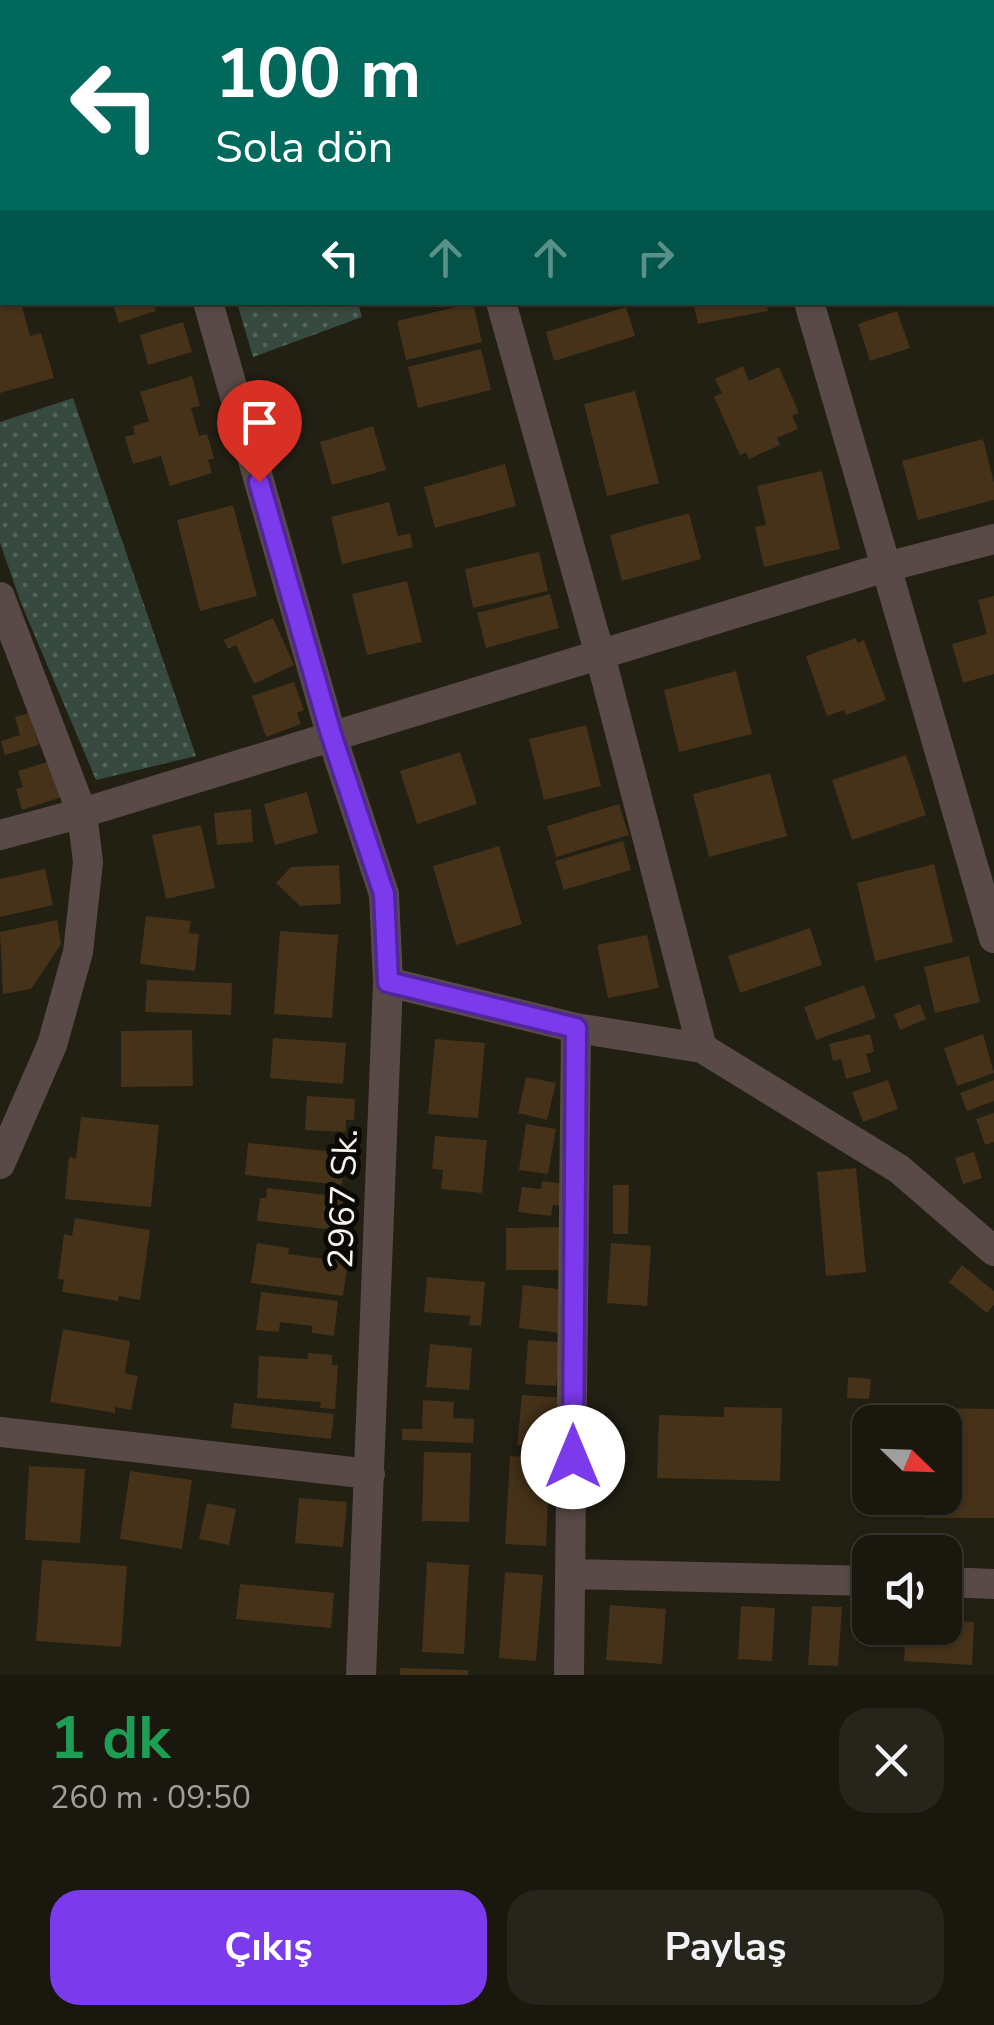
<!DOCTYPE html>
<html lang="tr">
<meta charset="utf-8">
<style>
:root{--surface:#1a170e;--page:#27241c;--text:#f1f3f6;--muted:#9f9f9e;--line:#38362e;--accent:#7c3aed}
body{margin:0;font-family:"Nunito Sans",sans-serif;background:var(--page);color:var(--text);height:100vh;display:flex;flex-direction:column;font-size:38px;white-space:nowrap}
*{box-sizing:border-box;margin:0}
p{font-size:32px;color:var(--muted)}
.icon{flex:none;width:55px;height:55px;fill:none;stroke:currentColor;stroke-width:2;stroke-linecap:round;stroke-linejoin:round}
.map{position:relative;height:1675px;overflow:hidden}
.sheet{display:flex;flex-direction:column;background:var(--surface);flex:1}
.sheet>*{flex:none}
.top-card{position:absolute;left:0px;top:0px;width:995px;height:305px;box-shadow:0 2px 8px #0004,0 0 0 2px var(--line);background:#00695c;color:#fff;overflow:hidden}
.needle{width:65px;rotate:113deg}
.controls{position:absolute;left:852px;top:1405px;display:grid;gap:20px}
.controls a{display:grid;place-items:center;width:110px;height:110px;border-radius:20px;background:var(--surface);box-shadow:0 2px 8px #0004,0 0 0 2px var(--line);font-size:50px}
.pin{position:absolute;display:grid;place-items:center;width:85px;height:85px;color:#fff;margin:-102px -42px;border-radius:50% 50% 50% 0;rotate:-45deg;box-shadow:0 0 10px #0007}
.pin .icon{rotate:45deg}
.me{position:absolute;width:110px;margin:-55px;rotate:0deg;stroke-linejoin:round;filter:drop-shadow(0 0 8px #0008)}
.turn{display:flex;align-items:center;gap:35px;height:210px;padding:0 50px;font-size:45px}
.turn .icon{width:130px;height:130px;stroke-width:2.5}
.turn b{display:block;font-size:70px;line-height:85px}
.lanes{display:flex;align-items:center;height:95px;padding:0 50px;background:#0003;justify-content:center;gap:50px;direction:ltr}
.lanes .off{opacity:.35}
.round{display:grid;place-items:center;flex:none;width:105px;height:105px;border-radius:30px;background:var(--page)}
.headline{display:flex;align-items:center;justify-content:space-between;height:170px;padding:0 50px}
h1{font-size:60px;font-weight:700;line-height:75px;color:#1e9e55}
.button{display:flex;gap:20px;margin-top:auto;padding:20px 50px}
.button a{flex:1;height:115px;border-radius:30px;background:var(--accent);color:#fff;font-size:40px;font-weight:700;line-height:115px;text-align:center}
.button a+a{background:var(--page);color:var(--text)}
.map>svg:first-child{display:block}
.grass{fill:url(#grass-dots)}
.building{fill:#453219}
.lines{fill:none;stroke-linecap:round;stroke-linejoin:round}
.minor{stroke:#594a47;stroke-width:30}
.route-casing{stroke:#51269a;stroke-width:25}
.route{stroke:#7c3aed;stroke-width:18}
.labels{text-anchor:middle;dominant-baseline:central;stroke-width:10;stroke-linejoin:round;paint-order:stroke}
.street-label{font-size:35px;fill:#f7f5ed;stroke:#0a0905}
</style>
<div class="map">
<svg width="994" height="1675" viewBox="0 0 994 1675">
<defs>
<pattern id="grass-dots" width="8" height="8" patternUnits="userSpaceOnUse" patternTransform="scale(2.5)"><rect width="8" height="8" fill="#374a3f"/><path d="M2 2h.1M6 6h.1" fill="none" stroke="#55655b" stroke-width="1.8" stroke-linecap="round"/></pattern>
</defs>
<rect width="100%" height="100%" fill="#221f13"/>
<!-- grass -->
<path class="grass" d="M237,303H358L362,317L253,357Z
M73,398L196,756L96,780L21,603L0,543V422Z"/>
<!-- building -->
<path class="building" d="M0,302H21L30,336L41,333L54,378L0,393Z
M112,302H153L156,311L119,323Z
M693,302H766L768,311L698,324Z
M473,303L482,342L406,360L397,321Z
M626,307L635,336L554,361L546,332Z
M897,311L910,348L870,361L858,324Z
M183,322L192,352L148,365L140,335Z
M481,349L491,390L418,408L408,367Z
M743,366L749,381L779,367L799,413L792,416L798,429L777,438L780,445L749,459L746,452L740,455L714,397L722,393L715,379Z
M192,376L200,406L191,408L199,436L207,434L214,458L208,460L212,473L170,486L161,456L133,464L125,437L135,434L133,426L149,421L140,392Z
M635,391L659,483L607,496L584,404Z
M373,426L386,470L332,485L320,442Z
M983,439L994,483V500L918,520L902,461Z
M505,464L516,506L435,528L424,487Z
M822,471L840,549L764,567L755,527L766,525L757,486Z
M389,502L398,536L410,533L413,547L342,564L331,517Z
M233,505L257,596L200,611L177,520Z
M689,513L701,559L622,581L610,535Z
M539,552L548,591L473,608L465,569Z
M407,581L422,642L367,655L352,594Z
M550,594L559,628L486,648L477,613Z
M994,596V674L963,683L952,644L987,634L978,600Z
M273,618L294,665L254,684L236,645L228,649L224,640Z
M856,638L858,643L864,640L886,700L846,715L844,710L827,716L806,656Z
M736,671L752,734L679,752L664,690Z
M294,682L304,710L297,713L301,724L266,737L252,696Z
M29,713L39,745L5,755L1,741L20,735L15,717Z
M586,725L601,786L544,800L529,739Z
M460,752L477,804L417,824L400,771Z
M906,755L926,815L852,840L832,780Z
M51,761L62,797L22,810L16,789L23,787L18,771Z
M770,773L787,836L709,857L693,794Z
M307,792L318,833L275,845L264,804Z
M619,804L629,835L556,857L547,826Z
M251,809L253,842L217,845L214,813Z
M201,825L215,888L166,899L152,835Z
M623,841L631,870L564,890L555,861Z
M499,846L522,924L456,945L433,866Z
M934,864L953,942L875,961L857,883Z
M339,865L341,904L300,906L276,883L291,867Z
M45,869L53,905L0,917V879Z
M146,916L191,921L189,933L199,934L195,971L140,964Z
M57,920L61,944L31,989L3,994L0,932Z
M810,928L822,965L740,993L728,956Z
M280,931L338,935L332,1018L274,1014Z
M647,935L659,988L608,998L597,945Z
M969,956L980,1002L935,1013L924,967Z
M147,980L232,983L231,1015L145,1012Z
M864,985L876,1018L816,1040L804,1007Z
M920,1004L926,1019L900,1030L894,1014Z
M192,1030L193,1086L121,1087V1031Z
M870,1034L874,1052L866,1054L871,1072L846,1079L841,1059L833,1061L829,1044Z
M983,1034L994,1073L957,1086L944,1048Z
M273,1038L346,1043L343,1084L270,1078Z
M435,1039L485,1043L478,1118L428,1114Z
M526,1077L556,1083L547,1120L518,1113Z
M888,1080L898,1109L863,1122L852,1092Z
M994,1080V1101L967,1111L960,1093Z
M307,1096L355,1099L354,1120H346V1132L305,1130Z
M994,1113V1142L985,1145L976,1119Z
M81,1117L159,1125L151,1207L65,1199L69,1157L76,1158Z
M526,1124L556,1129L548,1174L519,1170Z
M435,1136L487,1140L482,1193L441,1189L443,1170L432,1169Z
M248,1143L346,1153L342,1185L245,1175Z
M974,1152L982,1178L963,1184L955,1158Z
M856,1168L866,1272L826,1276L817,1172Z
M542,1181L568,1184L565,1206L553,1205L551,1216L518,1212L522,1187L541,1189Z
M613,1185H629L628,1234H613Z
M267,1188L343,1197V1231L257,1221L260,1198H266Z
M75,1218L150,1230L140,1300L119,1296L118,1301L62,1292L64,1280L58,1279L64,1234L72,1236Z
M566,1227V1270H506V1228Z
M257,1243L289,1248L288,1254L326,1259L327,1251L349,1254L343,1296L251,1283Z
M611,1243L651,1246L647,1306L607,1303Z
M962,1265L994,1291V1305L987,1313L949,1282Z
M427,1277L485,1282L481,1326L469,1325L470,1316L424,1312Z
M523,1285L566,1290L560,1333L519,1328Z
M261,1292L338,1301L334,1336L312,1333V1326L280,1322L279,1332L256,1330Z
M63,1329L130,1341L125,1373L138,1376L131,1410L115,1407V1413L50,1402Z
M528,1340L568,1343L565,1378L557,1377L556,1386L525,1384Z
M430,1344L472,1348L469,1390L426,1387Z
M308,1353L332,1355V1365H338L335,1409L320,1408L321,1402L257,1398L259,1356L308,1359Z
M848,1377L871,1379L869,1399L847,1398Z
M522,1395L566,1398L562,1449L517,1445Z
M423,1400L454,1402L453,1418L474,1419L473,1443L402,1440V1429H422Z
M234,1403L334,1414L331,1439L231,1428Z
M724,1407L782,1408L780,1481L657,1478L659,1415L724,1417Z
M925,1408L994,1409V1518H925V1498H945V1422H925Z
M424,1452L471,1453L469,1522L422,1521Z
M510,1456L550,1458L546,1546L505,1544Z
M29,1466L85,1469L80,1543L25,1540Z
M130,1471L192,1480L182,1549L120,1539Z
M299,1498L347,1502L343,1547L295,1543Z
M207,1503L236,1509L229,1545L199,1539Z
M42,1560L127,1566L121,1647L36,1641Z
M427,1562L469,1565L464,1654L422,1652Z
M505,1572L543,1575L536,1661L499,1658Z
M240,1584L334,1593L331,1628L236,1619Z
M610,1605L666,1609L662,1664L606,1660Z
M741,1606L775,1608L772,1661L738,1659Z
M812,1606L842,1607L838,1666L808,1665Z
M945,1621L974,1622L972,1665L904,1661L906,1628H945Z
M400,1668L468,1670V1675H400Z"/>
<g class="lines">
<!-- minor -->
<path class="minor" d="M120,0L121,2
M720,0L721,2
M979,0L980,2
M435,2L443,0
M992,42L994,47
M0,134L2,133
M208,302L331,734L384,894L388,982L361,1675
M501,302L600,655L702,1048
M809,302L994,938
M0,597L82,813L88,862L78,952L52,1045L0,1164
M0,835L82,813L886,567L994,539
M388,982L576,1028L702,1048L899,1169L994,1251
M0,1432L370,1474
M572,1574L870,1581
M945,1582L994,1584
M569,1675L576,1028"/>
</g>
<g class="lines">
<defs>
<path id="route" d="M259,482L331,734L384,894L388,982L576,1028L573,1457"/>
</defs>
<!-- route casing -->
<use href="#route" class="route-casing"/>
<!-- route -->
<use href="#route" class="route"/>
</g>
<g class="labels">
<!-- street labels -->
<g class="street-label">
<text transform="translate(343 1199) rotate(-88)">2967 Sk.</text>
</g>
</g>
</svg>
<div class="controls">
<a><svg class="needle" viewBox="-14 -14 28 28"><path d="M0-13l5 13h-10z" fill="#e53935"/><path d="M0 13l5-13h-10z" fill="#9f9f9e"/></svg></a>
<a><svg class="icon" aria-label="sound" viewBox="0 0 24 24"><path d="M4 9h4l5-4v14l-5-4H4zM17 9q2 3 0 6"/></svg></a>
</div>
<div class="pin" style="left:259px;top:482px;background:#d93025"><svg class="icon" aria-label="arrive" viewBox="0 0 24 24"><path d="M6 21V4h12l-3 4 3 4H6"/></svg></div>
<svg class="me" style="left:573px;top:1457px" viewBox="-20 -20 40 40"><circle r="19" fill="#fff"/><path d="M0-13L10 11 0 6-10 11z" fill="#7c3aed"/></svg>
<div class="top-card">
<div class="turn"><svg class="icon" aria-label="left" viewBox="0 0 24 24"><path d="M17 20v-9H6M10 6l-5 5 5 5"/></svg><div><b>100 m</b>Sola dön</div></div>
<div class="lanes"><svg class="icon" aria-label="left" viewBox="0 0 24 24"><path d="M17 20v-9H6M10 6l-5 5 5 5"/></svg><svg class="icon off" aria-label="ahead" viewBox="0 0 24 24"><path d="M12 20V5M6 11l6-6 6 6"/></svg><svg class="icon off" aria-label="ahead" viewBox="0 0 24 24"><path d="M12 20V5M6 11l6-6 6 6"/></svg><svg class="icon off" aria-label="right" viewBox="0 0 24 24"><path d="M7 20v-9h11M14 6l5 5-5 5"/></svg></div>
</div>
</div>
<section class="sheet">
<div class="headline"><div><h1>1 dk</h1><p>260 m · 09:50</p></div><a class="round"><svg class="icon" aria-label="close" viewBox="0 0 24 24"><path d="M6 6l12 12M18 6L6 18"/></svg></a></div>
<div class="button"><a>Çıkış</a><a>Paylaş</a></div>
</section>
